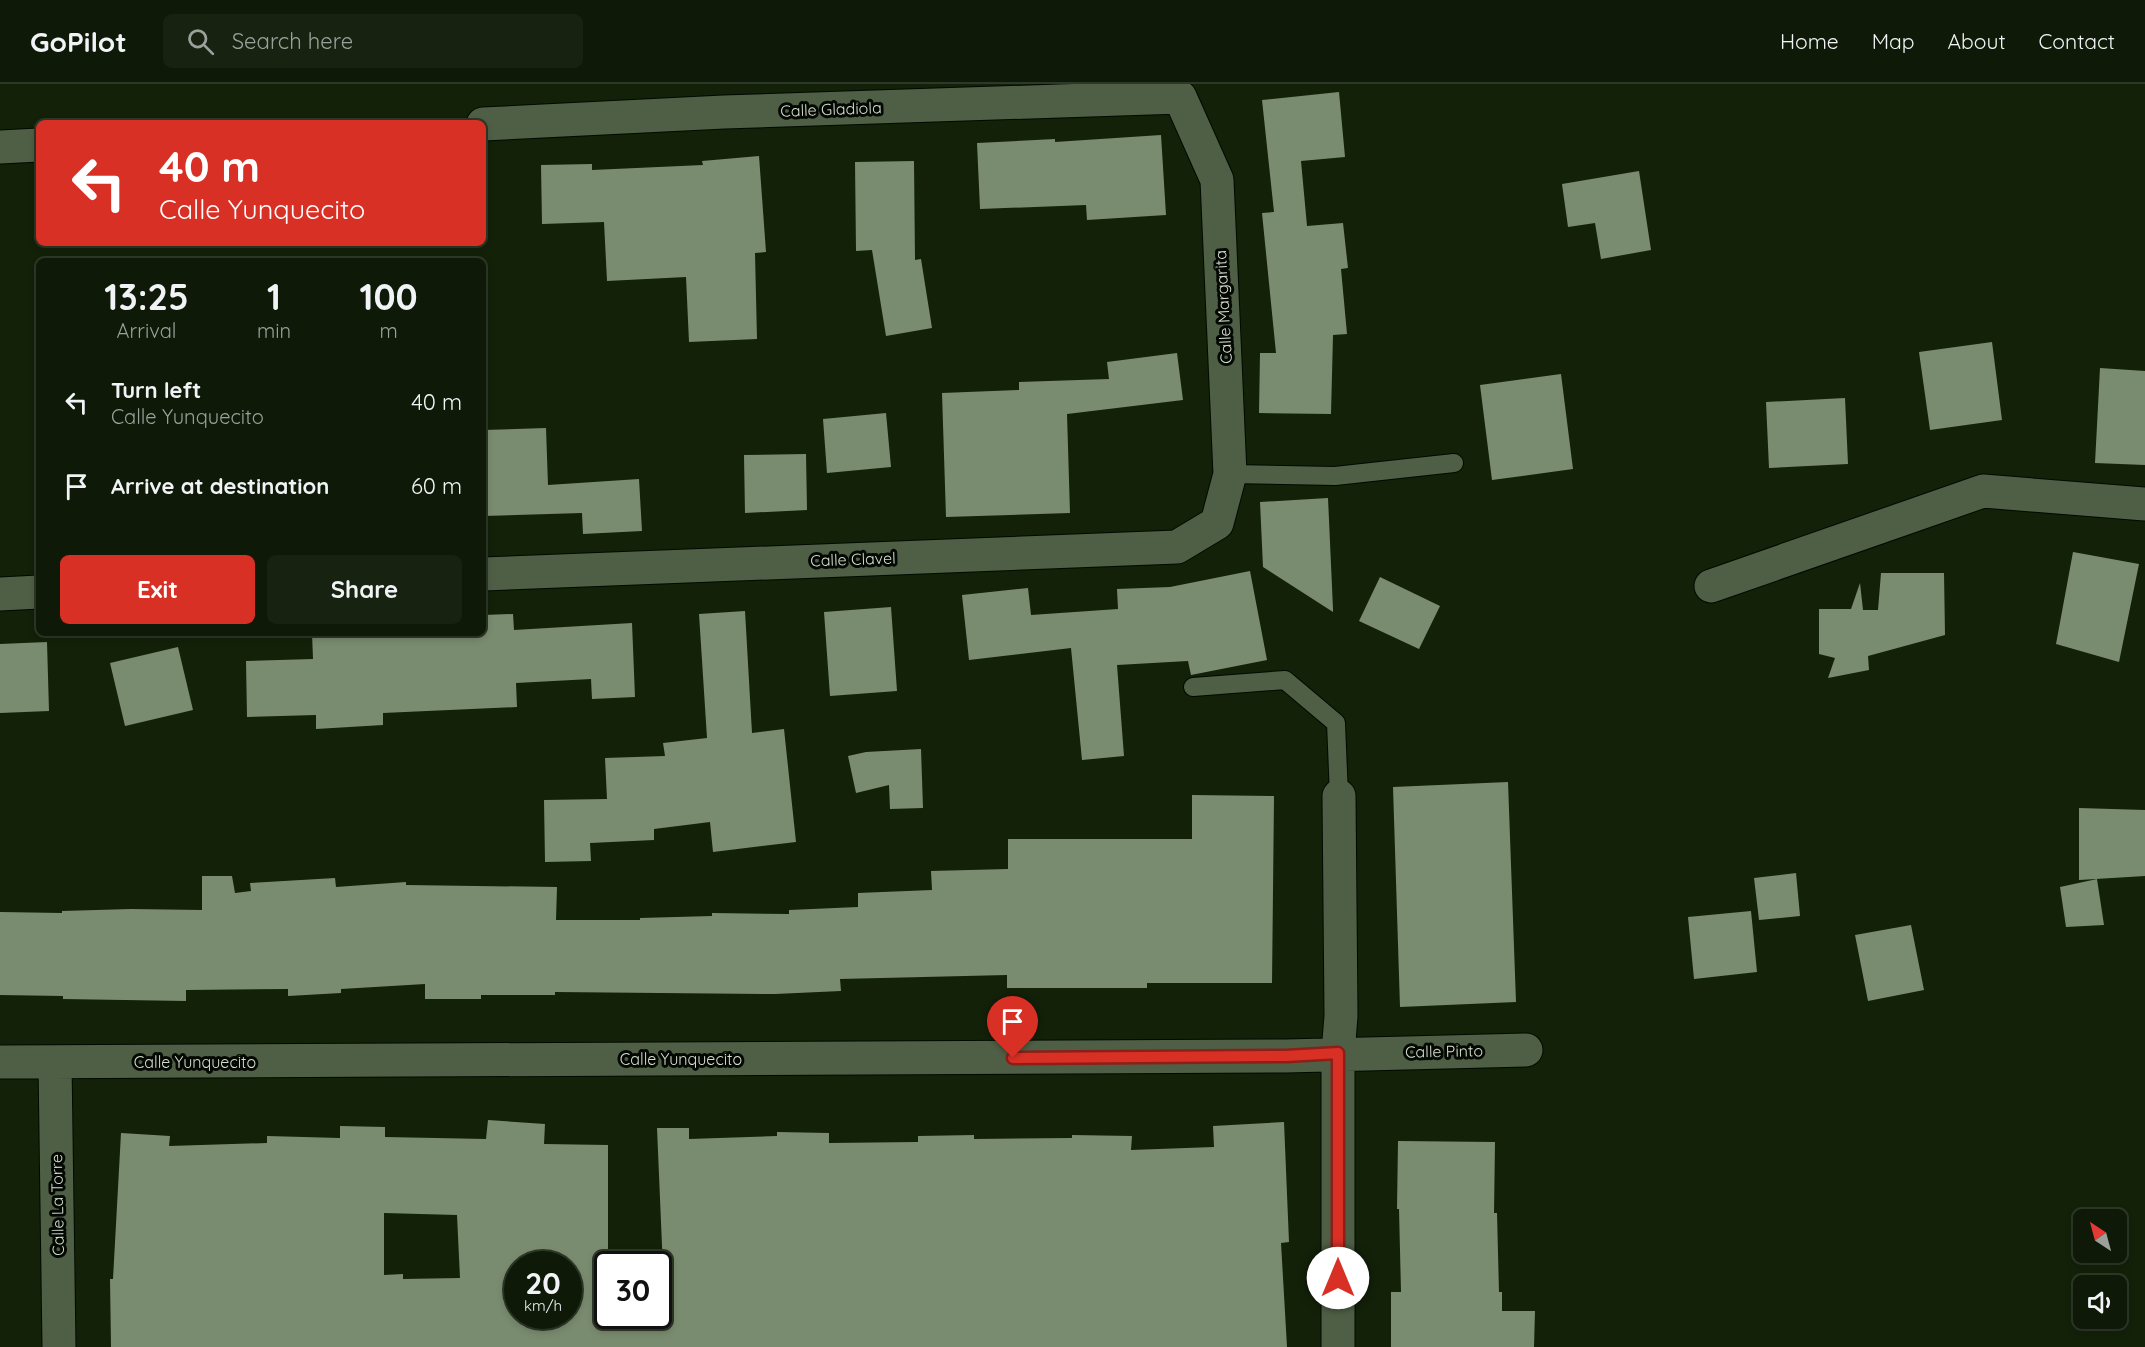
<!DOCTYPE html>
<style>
:root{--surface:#0e1907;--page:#172211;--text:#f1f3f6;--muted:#9ba09b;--line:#2e3828;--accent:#d93025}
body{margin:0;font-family:Quicksand,sans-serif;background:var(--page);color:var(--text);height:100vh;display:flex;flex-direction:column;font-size:22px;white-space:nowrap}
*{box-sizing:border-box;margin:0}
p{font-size:20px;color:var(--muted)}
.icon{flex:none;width:33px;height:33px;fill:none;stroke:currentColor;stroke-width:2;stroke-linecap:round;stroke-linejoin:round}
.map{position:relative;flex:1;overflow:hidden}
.side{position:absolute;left:36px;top:174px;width:450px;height:378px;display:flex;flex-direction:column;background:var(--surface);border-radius:9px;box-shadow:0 3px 9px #0003,0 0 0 2px var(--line)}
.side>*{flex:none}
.hud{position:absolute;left:36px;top:36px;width:450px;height:126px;border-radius:9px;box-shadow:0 3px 9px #0003,0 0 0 2px var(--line);background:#d93025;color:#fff;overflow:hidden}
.needle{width:39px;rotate:324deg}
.buttons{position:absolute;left:2073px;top:1125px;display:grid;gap:12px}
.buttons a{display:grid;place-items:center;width:54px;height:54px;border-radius:9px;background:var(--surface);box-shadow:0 3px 9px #0003,0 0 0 2px var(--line);font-size:30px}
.speed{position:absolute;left:504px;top:1167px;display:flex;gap:12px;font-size:30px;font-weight:700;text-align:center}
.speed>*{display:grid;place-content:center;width:78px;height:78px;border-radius:50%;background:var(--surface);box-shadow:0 3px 9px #0003,0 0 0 2px var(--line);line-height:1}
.speed small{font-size:15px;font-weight:400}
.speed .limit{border:3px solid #111;border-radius:9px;background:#fff;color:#111}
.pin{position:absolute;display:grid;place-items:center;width:51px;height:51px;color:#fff;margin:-62px -26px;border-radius:50% 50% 50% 0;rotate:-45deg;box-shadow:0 0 6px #0007}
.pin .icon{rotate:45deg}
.me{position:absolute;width:66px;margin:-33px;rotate:0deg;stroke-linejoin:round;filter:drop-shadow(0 0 4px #0008)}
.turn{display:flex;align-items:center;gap:21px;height:126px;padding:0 24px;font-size:27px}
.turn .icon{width:78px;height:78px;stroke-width:2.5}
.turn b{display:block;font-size:42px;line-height:51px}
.eta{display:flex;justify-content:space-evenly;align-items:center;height:102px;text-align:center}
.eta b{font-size:36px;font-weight:700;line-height:42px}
.action{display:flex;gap:12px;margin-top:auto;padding:12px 24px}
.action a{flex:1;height:69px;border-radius:9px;background:var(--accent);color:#fff;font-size:24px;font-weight:700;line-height:69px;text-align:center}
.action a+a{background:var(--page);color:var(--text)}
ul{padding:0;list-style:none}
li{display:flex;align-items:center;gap:18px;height:84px;padding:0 24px}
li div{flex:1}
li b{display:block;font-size:22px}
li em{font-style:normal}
header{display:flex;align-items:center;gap:36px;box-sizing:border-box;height:84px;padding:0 30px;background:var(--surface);border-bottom:2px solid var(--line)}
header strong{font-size:28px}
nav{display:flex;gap:33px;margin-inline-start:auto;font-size:21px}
.search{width:420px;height:54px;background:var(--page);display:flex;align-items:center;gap:15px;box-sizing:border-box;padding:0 21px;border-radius:9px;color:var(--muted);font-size:22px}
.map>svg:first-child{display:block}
.building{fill:#7a8c70;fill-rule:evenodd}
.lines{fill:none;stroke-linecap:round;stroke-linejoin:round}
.lane-casing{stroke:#020a00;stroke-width:20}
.street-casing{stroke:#020a00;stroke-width:35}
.lane{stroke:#4f5f45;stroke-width:18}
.street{stroke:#4f5f45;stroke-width:33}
.route-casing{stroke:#8d1f18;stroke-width:15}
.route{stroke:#d93025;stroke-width:10}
.labels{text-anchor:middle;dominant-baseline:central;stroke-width:6;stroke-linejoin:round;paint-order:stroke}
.street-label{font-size:16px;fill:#d6dfd0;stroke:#040802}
</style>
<header>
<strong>GoPilot</strong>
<div class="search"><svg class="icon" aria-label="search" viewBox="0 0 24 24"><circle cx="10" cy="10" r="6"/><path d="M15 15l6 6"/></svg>Search here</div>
<nav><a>Home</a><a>Map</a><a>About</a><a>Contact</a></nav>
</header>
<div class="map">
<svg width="2145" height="1263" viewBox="0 0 2145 1263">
<rect width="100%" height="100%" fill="#132109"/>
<!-- building -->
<path class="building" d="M1339,8L1345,73L1301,77L1307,142L1343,139L1348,184L1341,185L1347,250L1333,251L1331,330L1259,329L1260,269H1276L1262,129L1274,128L1262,16Z
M1161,51L1166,131L1087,136L1086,121L980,125L977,59L1055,55V58Z
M759,72L766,168L755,169L757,255L689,258L686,193L607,197L604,138L542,140L541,81L592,80V86L703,81L702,77Z
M914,77L915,176L921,175L932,244L886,252L872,166L856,167L855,78Z
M1639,87L1651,166L1601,175L1595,139L1568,143L1562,100Z
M1992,258L2002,336L1930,346L1919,268Z
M1177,269L1183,316L1067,330L1070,429L946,433L942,309L1019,306V298L1109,295L1107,278Z
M2100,284L2145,287V381L2095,379Z
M1561,290L1573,385L1492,396L1480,301Z
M1845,314L1848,380L1769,384L1766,318Z
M886,329L891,383L827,389L823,335Z
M546,344L548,401L639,395L642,447L583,450L582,429L483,432V346Z
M806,370L807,426L745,429L744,371Z
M1328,414L1333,525V528L1263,483L1260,418Z
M2073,468L2139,480L2119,578L2056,560Z
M1250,487L1267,576L1191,591L1188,577L1117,581L1124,672L1082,676L1071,564L969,576L962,511L1028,504L1031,531L1118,525L1117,505L1170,503Z
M1881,489H1944L1945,551L1868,572L1869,586L1828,594L1835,574L1819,570V525H1851L1860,499L1863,526H1878Z
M1380,493L1440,522L1419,565L1359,537Z
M891,523L897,607L830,612L824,528Z
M745,527L752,649L784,645L796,758L713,768L710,738L654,745V756L590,759L591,777L545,778L544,716L607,715L605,674L665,672L663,659L707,654L699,530Z
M513,530L514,546L632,539L635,613L592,615L591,595L516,599L517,623L383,629V641L316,645V631L247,633L246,577L313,575L312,549H483V531Z
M47,558L49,627L0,629V560Z
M178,563L193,626L125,642L110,579Z
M921,665L923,724L890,725L889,701L856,709L848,672L866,668Z
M1508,698L1516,918L1400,923L1393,703Z
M1192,711L1274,712L1272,899H1147V904H1007V891L840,895L841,907L775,910L555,908V911H481V915H425V900L341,905V909L288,912V905L186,906V917L63,915V912L0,911V828L62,829V827L131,825L202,826V792H232L235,809L251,807L250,799L335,794L336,803L406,798V801L557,803L556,836H640V834L712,832V829L789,830V826L858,823V809L932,806L931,787L1008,785V755H1192Z
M2079,724L2145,726V792L2079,796Z
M1796,789L1800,832L1759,836L1754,794Z
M2097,795L2104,841L2066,843L2060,803Z
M1751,827L1757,888L1694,895L1688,833Z
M1911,841L1924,906L1868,917L1855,851Z
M488,1036L545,1040L544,1060L608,1061V1232H665L657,1044H689V1055L777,1052V1048L829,1049V1059L918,1058V1052L974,1051V1055L1072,1054V1051L1132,1052L1131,1066L1214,1063L1213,1042L1284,1038L1289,1158L1281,1159L1287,1263H111L110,1195H113L121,1049L170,1052L169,1062L267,1059V1052L340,1054V1042L385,1043V1053L486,1055ZM384,1129L457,1131L460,1194L403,1195V1190L384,1191ZM518,1180H568V1232H518Z
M1398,1057L1495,1058L1494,1129H1497L1499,1208H1502V1227H1535L1534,1263H1391V1208H1401L1399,1125H1397Z"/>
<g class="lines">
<defs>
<path id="lane" d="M1230,390L1335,392L1454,379
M1193,603L1285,596L1336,639L1339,712"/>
<path id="street" d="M483,40L724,28L1180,13L1217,96L1230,390L1217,439L1177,463L483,490
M0,63L39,61
M1711,502L1983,407L2145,420
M0,510L39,508
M0,978L1286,972L1526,966
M55,979L59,1263
M1338,1263V969L1341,932L1339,712"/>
</defs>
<!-- lane casing -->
<use href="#lane" class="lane-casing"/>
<!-- street casing -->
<use href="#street" class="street-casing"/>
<!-- lane -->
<use href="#lane" class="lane"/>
<!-- street -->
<use href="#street" class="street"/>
</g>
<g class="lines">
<defs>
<path id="route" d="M1013,974L1286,972L1338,969V1194"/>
</defs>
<!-- route casing -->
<use href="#route" class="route-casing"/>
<!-- route -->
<use href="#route" class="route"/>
</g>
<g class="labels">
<!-- street labels -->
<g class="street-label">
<text transform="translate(831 25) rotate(-2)">Calle Gladiola</text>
<text transform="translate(1223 223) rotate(-93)">Calle Margarita</text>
<text transform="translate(853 475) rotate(-2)">Calle Clavel</text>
<text transform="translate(1444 967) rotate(-1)">Calle Pinto</text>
<text x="681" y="975">Calle Yunquecito</text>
<text x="195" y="978">Calle Yunquecito</text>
<text transform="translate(57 1121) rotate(-91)">Calle La Torre</text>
</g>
</g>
</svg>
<div class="buttons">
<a><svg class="needle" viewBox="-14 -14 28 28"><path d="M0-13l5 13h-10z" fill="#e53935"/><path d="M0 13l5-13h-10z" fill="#9ba09b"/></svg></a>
<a><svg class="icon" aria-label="sound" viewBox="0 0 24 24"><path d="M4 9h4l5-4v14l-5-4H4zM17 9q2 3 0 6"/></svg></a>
</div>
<div class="speed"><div>20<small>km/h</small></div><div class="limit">30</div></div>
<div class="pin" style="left:1013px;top:974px;background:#d93025"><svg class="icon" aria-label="arrive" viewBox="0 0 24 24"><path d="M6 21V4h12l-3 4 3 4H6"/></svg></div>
<svg class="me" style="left:1338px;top:1194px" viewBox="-20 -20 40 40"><circle r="19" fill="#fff"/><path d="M0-13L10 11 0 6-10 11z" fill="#d93025"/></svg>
<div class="hud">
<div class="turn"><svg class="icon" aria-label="left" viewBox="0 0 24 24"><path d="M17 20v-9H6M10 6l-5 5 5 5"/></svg><div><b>40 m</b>Calle Yunquecito</div></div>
</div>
<section class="side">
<div class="eta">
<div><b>13:25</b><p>Arrival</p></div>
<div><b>1</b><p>min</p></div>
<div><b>100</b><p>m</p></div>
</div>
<ul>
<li><svg class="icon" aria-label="left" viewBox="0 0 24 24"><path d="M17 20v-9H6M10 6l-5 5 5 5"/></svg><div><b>Turn left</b><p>Calle Yunquecito</p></div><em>40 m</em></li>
<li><svg class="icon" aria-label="arrive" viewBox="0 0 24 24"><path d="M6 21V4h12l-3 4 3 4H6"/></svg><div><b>Arrive at destination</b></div><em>60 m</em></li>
</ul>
<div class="action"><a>Exit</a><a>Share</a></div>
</section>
</div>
